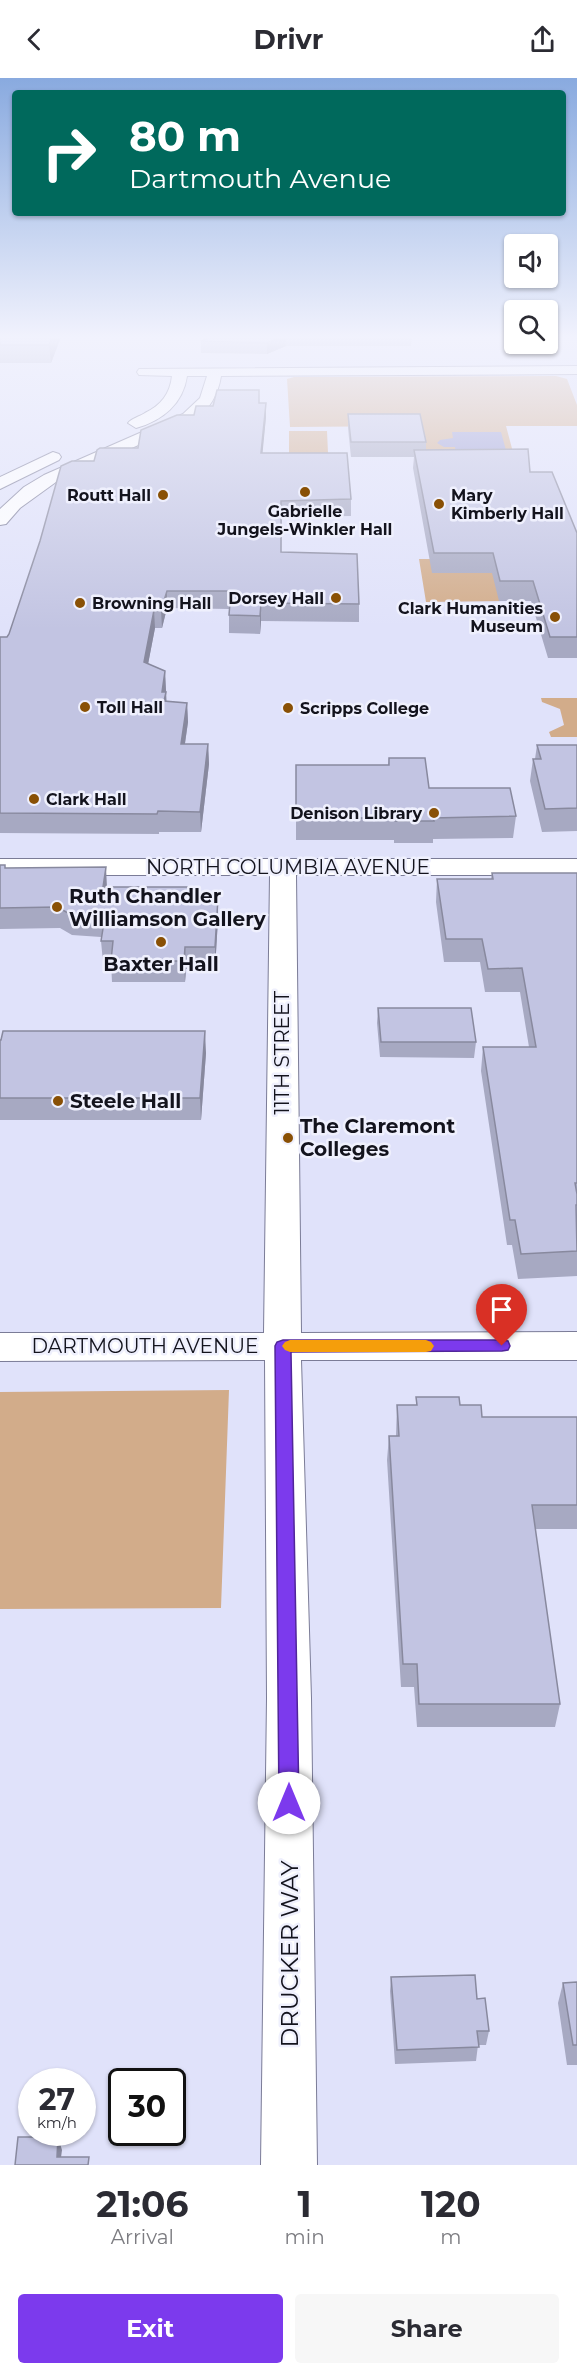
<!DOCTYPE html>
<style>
:root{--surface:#fff;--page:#f7f7f7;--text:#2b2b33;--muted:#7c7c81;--accent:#7c3aed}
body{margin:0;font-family:Montserrat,sans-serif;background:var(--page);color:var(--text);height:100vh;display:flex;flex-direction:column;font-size:22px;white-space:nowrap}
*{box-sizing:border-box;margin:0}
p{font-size:20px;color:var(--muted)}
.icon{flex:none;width:33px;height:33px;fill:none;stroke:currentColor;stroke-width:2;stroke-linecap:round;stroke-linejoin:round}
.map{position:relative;height:2087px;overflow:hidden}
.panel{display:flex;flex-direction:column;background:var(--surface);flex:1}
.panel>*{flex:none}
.hud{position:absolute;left:12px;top:12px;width:554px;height:126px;border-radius:6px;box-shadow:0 2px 4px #0004;background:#00695c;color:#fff;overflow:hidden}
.controls{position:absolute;left:504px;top:156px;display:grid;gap:12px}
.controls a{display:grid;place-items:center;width:54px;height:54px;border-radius:6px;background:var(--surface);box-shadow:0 2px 4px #0004;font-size:30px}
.speed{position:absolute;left:18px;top:1990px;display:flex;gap:12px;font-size:30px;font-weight:700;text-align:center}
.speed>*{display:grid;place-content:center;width:78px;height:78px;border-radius:50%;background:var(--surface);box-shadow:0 2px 4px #0004;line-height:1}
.speed small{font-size:15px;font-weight:400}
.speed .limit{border:3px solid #111;border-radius:9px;background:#fff;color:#111}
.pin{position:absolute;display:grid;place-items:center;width:51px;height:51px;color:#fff;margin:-62px -26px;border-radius:50% 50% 50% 0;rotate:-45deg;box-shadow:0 0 6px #0007}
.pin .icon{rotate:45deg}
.me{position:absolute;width:66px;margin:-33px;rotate:0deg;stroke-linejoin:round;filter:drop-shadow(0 0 4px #0008)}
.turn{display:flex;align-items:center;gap:21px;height:126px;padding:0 18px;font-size:27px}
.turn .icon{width:78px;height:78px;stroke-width:2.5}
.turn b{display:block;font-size:42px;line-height:51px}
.eta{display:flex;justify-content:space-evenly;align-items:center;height:102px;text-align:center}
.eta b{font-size:36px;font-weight:700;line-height:42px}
.button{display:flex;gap:12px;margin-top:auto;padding:12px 18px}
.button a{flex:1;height:69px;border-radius:6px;background:var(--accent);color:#fff;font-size:24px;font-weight:700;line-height:69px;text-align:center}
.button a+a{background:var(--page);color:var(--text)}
header{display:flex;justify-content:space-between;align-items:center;height:78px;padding:0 18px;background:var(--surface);font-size:27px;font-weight:700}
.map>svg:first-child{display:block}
.green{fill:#d2ac8a}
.water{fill:#9a9cd1}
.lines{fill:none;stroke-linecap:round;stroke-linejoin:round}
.street-casing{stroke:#7b7c97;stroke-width:2}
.street{fill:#fff;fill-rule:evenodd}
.wall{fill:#a7a9c2}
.shaded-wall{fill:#88899e}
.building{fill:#c2c4e2;stroke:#88899e;stroke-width:1.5}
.route{fill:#7c3aed;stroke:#51269a;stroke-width:1.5}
.slow{fill:#f59e0b}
.poi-dot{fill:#895005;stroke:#eff0fd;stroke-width:2}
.labels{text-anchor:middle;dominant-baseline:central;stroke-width:5;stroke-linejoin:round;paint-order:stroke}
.far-poi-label{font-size:16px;font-weight:bold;fill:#13131d;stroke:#eff0fd;text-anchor:start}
.street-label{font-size:20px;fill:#13131d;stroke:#eff0fd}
.poi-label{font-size:20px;font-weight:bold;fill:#13131d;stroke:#eff0fd;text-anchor:start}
.near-street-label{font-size:24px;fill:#13131d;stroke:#eff0fd}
</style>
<header><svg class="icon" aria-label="back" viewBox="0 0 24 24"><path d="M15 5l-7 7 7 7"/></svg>Drivr<svg class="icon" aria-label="share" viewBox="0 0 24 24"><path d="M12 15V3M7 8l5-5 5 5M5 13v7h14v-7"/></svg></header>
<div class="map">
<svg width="577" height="2087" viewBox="0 0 577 2087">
<rect width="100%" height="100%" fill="#e0e2fa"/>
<!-- green -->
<path class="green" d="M556,298L567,301L577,327V348H506L514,378L425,379L419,348L290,349L287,301L294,299Z
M289,353H327L328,375H289Z
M419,481H493L504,523L426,524Z
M541,620H577V659H551L549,654L564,647L560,631L542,624Z
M229,1312L221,1530L0,1531V1314Z"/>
<!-- water -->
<path class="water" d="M452,354H501L507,376H456L455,369H444L437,365L440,362L453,360Z"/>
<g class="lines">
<defs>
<path id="street" d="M577,288V296L221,298C218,317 210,331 194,342L56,404L20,430L6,446L0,447V431L24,409L44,397L183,336L200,320L207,298H187C183,326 162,343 136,350L128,345C132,340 139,339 145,335C161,327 170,316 172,298L139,297L137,294L139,291Z
M53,374L59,376L61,379L59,382L0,411V399Z
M0,781H577V797H296L301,1255L577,1254V1282H301L311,1620L317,2087H261L267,1620L265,1282L0,1283V1255H264L270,797H0Z"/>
</defs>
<!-- street casing -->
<use href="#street" class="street-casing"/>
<!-- street -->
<use href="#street" class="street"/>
</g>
<!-- wall -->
<path class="wall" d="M0,259H61L51,285H0Z
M211,259H412L411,268H286L267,276L201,275V263Z
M266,325V339L262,375L351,421V438L282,439L281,474L359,526V544L261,543L260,556L229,555V531L167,530L162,550H155L148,586L165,593L166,624L187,625L188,644L185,666H208L209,686L201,754H159V756L0,755V559H7L9,556L94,383L138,370L194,337L213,328Z
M348,336L426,364V372L530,394L577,455V580H548L531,523H499L492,495H432L413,390L414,379H351L348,351Z
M537,667H577V753L542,754L530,703L533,681H535Z
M389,680L429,710L516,738L513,760L433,761V765H394V762H296V687H388Z
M0,787L6,790L107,809L191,820H218V841L215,891H186L185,904H112L111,884H103L101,863V859L72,857L60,850L0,851Z
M492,795H577V1198L518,1201L512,1167H507L481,993L483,969H529L520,914H485L480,884H444L436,824L437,801H491Z
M378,930L476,964L474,980L380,979L377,945Z
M0,962L206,975L201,1042H0Z
M416,1319L460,1327L482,1339H577V1451H535L560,1626L555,1649H417L414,1609H401L387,1382L389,1358H396L397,1327H416Z
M391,1899L477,1921L489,1953L486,1967H478L476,1983L395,1986L390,1913Z
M577,1904V1987H567L558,1925L563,1905Z"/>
<!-- shaded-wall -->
<path class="shaded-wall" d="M52,259H61L51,285L49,267Z
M281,259H286V268L267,276V265Z
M266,325V339L261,391V375Z
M167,513V530L162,550L161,532Z
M261,525V543L260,556V538Z
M154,532L155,550L145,602L144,584Z
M165,593L166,612L167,633L162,614Z
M187,625L188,644L182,685L181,666Z
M208,666L209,686L201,754L200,734Z
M106,789L107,810L103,809Z
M218,820V841L215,891V869Z
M185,869L186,891L185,904L184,883Z
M205,953L206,975L201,1042L200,1020Z
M58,2059L62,2072L60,2087L57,2079Z"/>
<!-- building -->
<path class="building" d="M0,259H52L49,267H0Z
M211,259H281L267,265L201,263Z
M217,312H259V325H266L261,375H347L351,421L281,423V474L357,476L359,526L261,525L260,538L229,537L231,513H167L161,532H154L144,584L165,593L162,614H166L164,623L187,625L181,666H208L200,734L158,733L157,736L0,735V559H7L9,556L40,463L61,388L72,383H94L97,372L100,370H138L141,352L177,337H194L196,328H213Z
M348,336H420L426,364H351Z
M528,371L530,394H552L577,455V559H550L533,503H500L493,475H434L414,372Z
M537,667H577V730L545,731L533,681H541Z
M389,680H425L429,710H510L516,738L433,740L434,743H395V740H296V687H389Z
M0,787H5V790L106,789L103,809H190V820H218L215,869H185L184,883H111L113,863H101L105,838L70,836L57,829L0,830Z
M492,795H577V1105H575L577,1116V1127H576L577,1173L521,1176L515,1142H510L483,969H536L522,890L488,891L482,861H446L437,801H493Z
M378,930H471L476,964H381Z
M3,953H205L200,1020H0V962H1Z
M416,1319H459L460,1327H481L482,1339H577V1427H532L560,1626H419L417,1586H403L389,1358H399L397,1327H417Z
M475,1897L477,1921L485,1920L489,1953H477L479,1969L397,1972L391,1899Z
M577,1904V1967H573L563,1905Z
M18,2059H58L57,2079H89L88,2087H15Z"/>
<!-- sky -->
<linearGradient id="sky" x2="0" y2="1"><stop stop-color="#89aadf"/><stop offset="0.47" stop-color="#f1f2fd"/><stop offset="1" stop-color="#f1f2fd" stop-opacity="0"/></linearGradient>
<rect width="577" height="551" fill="url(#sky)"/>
<!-- route -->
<path class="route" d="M283,1262H502L508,1263L510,1268L508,1272L502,1273L291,1274L299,1725L296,1732L289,1735L282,1732L279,1725L275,1268L277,1264Z"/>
<!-- slow -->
<path class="slow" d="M290,1262H426L431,1264L434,1268L431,1273L426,1274H290L285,1272L282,1268L285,1264Z"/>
<!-- markers -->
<g class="poi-dot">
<circle cx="305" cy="414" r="6"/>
<circle cx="163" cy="417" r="6"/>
<circle cx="439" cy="426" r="6"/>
<circle cx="336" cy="520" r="6"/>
<circle cx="80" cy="525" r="6"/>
<circle cx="555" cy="539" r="6"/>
<circle cx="85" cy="629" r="6"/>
<circle cx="288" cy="630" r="6"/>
<circle cx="34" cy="721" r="6"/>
<circle cx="434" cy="735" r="6"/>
<circle cx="57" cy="829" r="6"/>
<circle cx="161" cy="864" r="6"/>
<circle cx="58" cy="1023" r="6"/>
<circle cx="288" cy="1060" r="6"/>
</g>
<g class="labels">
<!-- far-poi labels -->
<g class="far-poi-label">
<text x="151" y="417" text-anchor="end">Routt Hall</text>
<text x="451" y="417">Mary<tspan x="451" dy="18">Kimberly Hall</tspan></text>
<text x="305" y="433" text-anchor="middle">Gabrielle<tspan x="305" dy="18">Jungels-Winkler Hall</tspan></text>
<text x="324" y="520" text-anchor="end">Dorsey Hall</text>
<text x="92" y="525">Browning Hall</text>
<text x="543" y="530" text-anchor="end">Clark Humanities<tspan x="543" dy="18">Museum</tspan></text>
<text x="97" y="629">Toll Hall</text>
<text x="300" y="630">Scripps College</text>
<text x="46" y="721">Clark Hall</text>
<text x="422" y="735" text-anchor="end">Denison Library</text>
</g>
<!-- street labels -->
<g class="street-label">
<text x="288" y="789">NORTH COLUMBIA AVENUE</text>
<text transform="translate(282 975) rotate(-90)">11TH STREET</text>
<text x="145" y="1268">DARTMOUTH AVENUE</text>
</g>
<!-- poi labels -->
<g class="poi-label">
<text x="69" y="818">Ruth Chandler<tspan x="69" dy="23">Williamson Gallery</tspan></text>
<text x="161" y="886" text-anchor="middle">Baxter Hall</text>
<text x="70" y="1023">Steele Hall</text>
<text x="300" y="1048">The Claremont<tspan x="300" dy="23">Colleges</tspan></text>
</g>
<!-- near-street labels -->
<g class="near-street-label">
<text transform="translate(289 1876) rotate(-90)">DRUCKER WAY</text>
</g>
</g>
</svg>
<div class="controls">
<a><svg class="icon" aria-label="sound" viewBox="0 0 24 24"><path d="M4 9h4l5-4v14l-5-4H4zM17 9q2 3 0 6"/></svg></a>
<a><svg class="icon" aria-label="search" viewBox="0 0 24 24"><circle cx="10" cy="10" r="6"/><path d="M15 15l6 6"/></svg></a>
</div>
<div class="speed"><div>27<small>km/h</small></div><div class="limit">30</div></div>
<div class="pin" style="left:502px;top:1268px;background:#d93025"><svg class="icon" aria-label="arrive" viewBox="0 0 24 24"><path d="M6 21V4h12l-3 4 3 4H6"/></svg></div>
<svg class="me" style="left:289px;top:1725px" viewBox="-20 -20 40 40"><circle r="19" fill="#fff"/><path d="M0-13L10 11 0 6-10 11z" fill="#7c3aed"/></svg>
<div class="hud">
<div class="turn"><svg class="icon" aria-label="right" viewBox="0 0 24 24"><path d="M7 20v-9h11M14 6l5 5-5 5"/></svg><div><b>80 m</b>Dartmouth Avenue</div></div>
</div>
</div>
<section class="panel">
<div class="eta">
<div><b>21:06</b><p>Arrival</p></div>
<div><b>1</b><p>min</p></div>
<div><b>120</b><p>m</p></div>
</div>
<div class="button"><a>Exit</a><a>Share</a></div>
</section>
